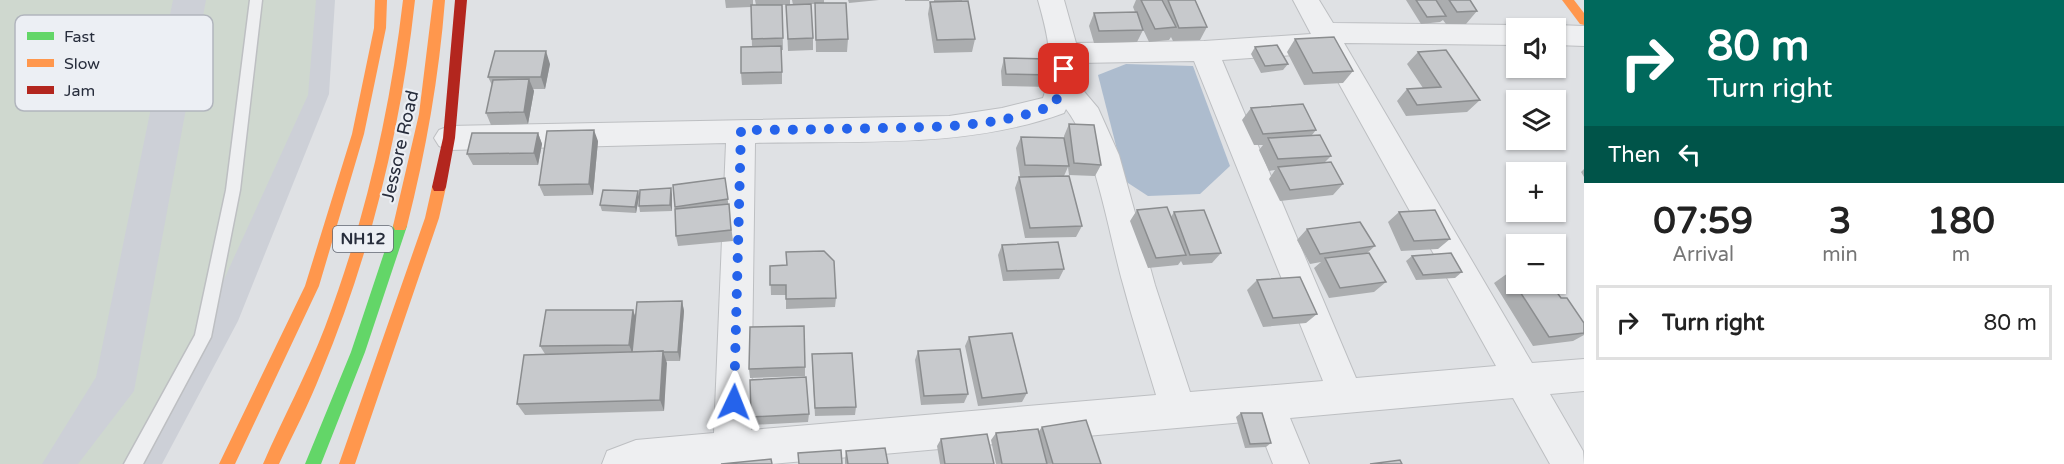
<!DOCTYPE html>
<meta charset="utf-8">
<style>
:root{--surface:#fff;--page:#f6f6f6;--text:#222;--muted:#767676;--line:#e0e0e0}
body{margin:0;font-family:"Varela Round",sans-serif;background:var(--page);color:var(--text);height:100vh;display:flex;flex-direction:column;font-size:22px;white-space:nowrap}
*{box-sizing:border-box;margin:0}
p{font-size:20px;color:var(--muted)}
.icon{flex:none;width:33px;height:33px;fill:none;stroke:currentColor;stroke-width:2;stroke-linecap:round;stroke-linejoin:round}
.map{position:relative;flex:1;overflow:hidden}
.sheet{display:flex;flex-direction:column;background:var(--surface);width:480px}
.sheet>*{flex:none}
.banner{background:#00695c;color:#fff;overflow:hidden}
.tools{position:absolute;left:1506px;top:18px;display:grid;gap:12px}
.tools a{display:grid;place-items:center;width:60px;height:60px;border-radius:0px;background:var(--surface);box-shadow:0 2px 4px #0004;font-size:30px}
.pin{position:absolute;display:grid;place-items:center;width:51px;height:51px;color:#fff;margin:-26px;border-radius:12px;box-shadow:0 3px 9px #0006}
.me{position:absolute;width:66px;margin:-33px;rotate:2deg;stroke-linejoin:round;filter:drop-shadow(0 0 4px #0008)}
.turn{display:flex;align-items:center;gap:21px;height:126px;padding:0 24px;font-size:27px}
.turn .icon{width:78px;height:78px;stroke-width:2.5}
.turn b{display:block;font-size:42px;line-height:51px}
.then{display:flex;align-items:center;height:57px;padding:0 24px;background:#0003;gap:12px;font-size:22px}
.eta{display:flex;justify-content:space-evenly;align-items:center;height:102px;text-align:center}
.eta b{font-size:36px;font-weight:700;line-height:42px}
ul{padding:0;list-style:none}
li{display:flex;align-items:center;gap:18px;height:75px;margin:0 12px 9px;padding:0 12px;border:3px solid var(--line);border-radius:0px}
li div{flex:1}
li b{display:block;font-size:22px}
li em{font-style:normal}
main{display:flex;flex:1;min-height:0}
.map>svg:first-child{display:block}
.built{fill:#cdd0d7}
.green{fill:#cfd8cf}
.water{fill:#adbcce}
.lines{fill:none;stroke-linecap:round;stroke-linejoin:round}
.lane-casing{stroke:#bdbfc2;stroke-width:3}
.street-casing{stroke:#bdbfc2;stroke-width:2}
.lane{fill:#eeeff1;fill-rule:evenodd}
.street{fill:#eeeff1;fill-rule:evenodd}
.fast{fill:#63d668;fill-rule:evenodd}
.slow{fill:#ff974d;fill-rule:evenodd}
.jam{fill:#b3261e;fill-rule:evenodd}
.wall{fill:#abadaf}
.shaded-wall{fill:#8b8d8f}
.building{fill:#c7c9cc;stroke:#8b8d8f;stroke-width:1.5}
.route{stroke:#2563eb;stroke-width:10;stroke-dasharray:0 18}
.labels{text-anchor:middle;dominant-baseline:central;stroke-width:4.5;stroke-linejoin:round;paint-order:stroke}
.shield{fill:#eceff4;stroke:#626773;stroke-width:1.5}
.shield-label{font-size:16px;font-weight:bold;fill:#272d3c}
.street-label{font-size:18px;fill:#272d3c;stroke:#eceff4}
.key{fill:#eceff4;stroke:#b1b5bd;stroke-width:1.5}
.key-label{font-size:16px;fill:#272d3c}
</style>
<main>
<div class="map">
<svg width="1584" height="464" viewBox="0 0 1584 464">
<rect width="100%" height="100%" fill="#dfe1e4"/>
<!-- built -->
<path class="built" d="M0,0H335L329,94L238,321L162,464H0Z"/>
<!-- green -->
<path class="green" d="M0,0H173L96,377L42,464H0Z
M206,0H316L308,95L226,275L131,464H78L134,391Z"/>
<!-- water -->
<path class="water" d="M1126,64L1193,66L1230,166L1200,194L1148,196L1125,181L1098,75Z"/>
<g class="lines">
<defs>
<path id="lane" d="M250,0H262L240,190L211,337L143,464H124L195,335L226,190Z"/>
<path id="street" d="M1038,0H1064L1076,43L1204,41L1311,34L1293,0H1319L1333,23L1516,25L1526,28H1516V45L1344,43L1532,363L1584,359V391L1550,394L1583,451L1584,464H1550L1513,398L1290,418L1309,464H1273L1256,421L771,464H602L607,451L636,440L714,433L726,143L449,150L439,146L434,138L439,130L449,126L949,116L1002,108L1043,98C1056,65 1047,32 1038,0ZM1322,53L1496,366L1356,378L1222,60ZM1194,61L1323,381L1190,392L1155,285L1119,155L1098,108L1076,82L1078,63ZM1066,109C1096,147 1109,236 1123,284C1133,322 1145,358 1156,395L751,430L755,143C858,140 966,149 1064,113Z
M1556,25L1584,26V46L1556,45V28H1546Z"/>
</defs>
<!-- lane casing -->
<use href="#lane" class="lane-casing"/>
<!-- street casing -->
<use href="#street" class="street-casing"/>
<!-- lane -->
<use href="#lane" class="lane"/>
<!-- street -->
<use href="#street" class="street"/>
<!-- fast -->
<path class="fast" d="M400,220L405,222L407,226L365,352L321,464H305L351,352L393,226L395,222Z"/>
<!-- slow -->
<path class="slow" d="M375,0H387L386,28L364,134L319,286L235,464H219L305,286L352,134L374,28Z
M403,0H415C401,129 371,253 321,373C309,404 293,434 279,464H263C283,418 307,374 325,327C365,221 390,112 403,0Z
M433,0H445C439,77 426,151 407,226L405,230H395L393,226L419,114Z
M1562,0H1574L1584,13V25L1580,24Z
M439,182L444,183L446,187L439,218L355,464H339L425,218L432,187L434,183Z"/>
<!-- jam -->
<path class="jam" d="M455,0H467L455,138L446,187L444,191H434L432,187L443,138Z"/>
</g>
<!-- wall -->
<path class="wall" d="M725,0H753V5H756L755,0H790V5H782L783,50H782V84L742,85L741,73L752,47L751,7L726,8Z
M792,0H824V3L848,39L847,52H816L815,4H807L813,38V50L788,51L786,5H793Z
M848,0H879L849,3Z
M905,0H929V1H905Z
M934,0H962L975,39L972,52L934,53L928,14L930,2H934Z
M1122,0H1195L1207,27L1200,40L1173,41L1171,37L1169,40L1149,42L1141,25L1143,30L1137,42L1094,43L1089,26L1094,13L1135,12L1133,7L1136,0Z
M1406,0H1470L1477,11L1466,24H1446L1443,20L1440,22L1421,24Z
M1295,39L1353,71L1343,83L1304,85L1287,52Z
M1255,47L1288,64L1283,70L1261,73L1251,54Z
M1418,52L1480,100L1467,112L1406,116L1397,101L1407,89L1423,88L1407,64Z
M1004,58L1052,75L1048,87L1002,86L1001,71Z
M550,64L545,89H533L534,91L528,124L491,125L486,113L492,85L488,77Z
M1251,108L1316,130L1312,135L1331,156L1325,162L1343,184L1333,195L1280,201L1269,179L1275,170L1269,171L1259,150L1263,145H1254L1242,120Z
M1069,124L1101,165L1095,176L1069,175L1068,167L1064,176L1082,226L1076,237L1025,238L1015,188L1019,177H1034L1020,176L1016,148L1021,137L1065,146L1064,136Z
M538,133L542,144L538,165H473L467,154Z
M598,141L593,195L544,196L539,185Z
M1584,169V177L1581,172Z
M725,178L733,241L678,246L676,236L675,209L673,185Z
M638,191L639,197L636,213L602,211L600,205Z
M672,194V211L640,212L639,206Z
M1137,210L1171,217L1174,212L1221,253L1212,263L1183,265L1181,261L1178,265L1148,268L1130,221Z
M1399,212L1450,239L1438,249L1401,251L1388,222Z
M1307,229L1375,246L1367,253L1386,282L1374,292L1329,298L1314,268L1321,262L1310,264L1297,240Z
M1002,245L1064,269L1059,279L1003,281L998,255Z
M1412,256L1462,272L1455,278L1416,280L1406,261Z
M770,266L836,298L835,307L786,309V295H771Z
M1508,273L1561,298L1584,323V335L1573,341L1533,346L1494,283Z
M1257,280L1317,314L1306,323L1263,327L1247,290Z
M682,301L684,311L680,361H666L664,411L525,415L517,404L545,354L540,346L633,310L635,316Z
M969,337L1027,393L1022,402L978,406L965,346Z
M918,351L968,394L964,403L921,405L915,360Z
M812,354L856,407L855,415L815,416L812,363Z
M805,367V376L750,378L749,369Z
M1241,413L1271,443L1266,447L1245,448L1236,417Z
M809,414L808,422L752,425L751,417Z
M1042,427L1101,464H996L991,440L996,433L1039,431Z
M941,439L994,464H940L937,446Z
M846,451L888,464H845V458Z"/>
<!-- shaded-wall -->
<path class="shaded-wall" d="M546,51L550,64L545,89L541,77Z
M529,79L534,91L528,124L524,112Z
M594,130L598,141L593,195L589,184Z
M538,133L542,144L538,165L534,153Z
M671,188L672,194V211L670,205Z
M638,191L639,197L636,213L635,207Z
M682,301L684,311L680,361L678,352Z
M633,310L636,319L632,352L629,345Z
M663,351L667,363L664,411L660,400Z"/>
<!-- building -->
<path class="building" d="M1141,0H1162L1176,27L1155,29Z
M1168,0H1195L1207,27L1179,28Z
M1416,0H1436L1446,16L1427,17Z
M1449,0H1470L1477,11L1457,12Z
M968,1L975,39L937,40L930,2Z
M815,3H846L848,39L816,40Z
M811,4L813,38L788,39L786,5Z
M751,5H782L783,38L752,39Z
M1137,12L1143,30L1099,31L1094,13Z
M1334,37L1353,71L1313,73L1295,39Z
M1277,45L1288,64L1265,66L1255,47Z
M781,46L782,72L741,73V47Z
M1446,50L1480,100L1417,105L1407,89L1441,87L1418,52Z
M495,51H546L541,77H488Z
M1004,58L1050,59L1052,75L1006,74Z
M529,79L524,112L486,113L493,80Z
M1303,104L1316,130L1263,134L1251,108Z
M1069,124L1094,125L1101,165L1074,163Z
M594,130L589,184L539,185L547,131Z
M472,133H538L534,153L467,154Z
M1320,135L1331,156L1278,159L1268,138Z
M1021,137L1064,138L1069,166L1025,165Z
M1331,162L1343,184L1290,190L1278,167Z
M1069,176L1082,226L1030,228L1019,177Z
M725,178L728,199L675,207L673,185Z
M671,188L670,205L639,206L640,190Z
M603,190L638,191L635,207L600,205Z
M729,204L731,230L676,236L675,209Z
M1167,207L1186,255L1156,258L1137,210Z
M1204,210L1221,253L1190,255L1174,212Z
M1435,210L1450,239L1414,241L1399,212Z
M1360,222L1375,246L1320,254L1307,229Z
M1058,242L1064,269L1007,271L1002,245Z
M824,251L834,261L836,298L786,299V285H770V266L787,265L786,252Z
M1369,253L1386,282L1340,288L1325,258Z
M1451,253L1462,272L1423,275L1412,256Z
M1516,272V284H1551L1561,298H1567L1584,323V333L1549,337L1508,273Z
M1300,277L1317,314L1273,318L1257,280Z
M682,301L678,352H663V351L632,352L637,302Z
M546,310H633L629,345L540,346Z
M804,326L805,367L749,369L750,327Z
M1012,333L1027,393L982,398L969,337Z
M960,349L968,394L924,396L918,351Z
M663,351L660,400L517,404L524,355Z
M852,353L856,407L815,408L812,354Z
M806,377L809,414L751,417L750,380Z
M1241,413H1262L1271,443L1250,444Z
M1086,420L1101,464H1053L1042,427Z
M1038,429L1047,464H1002L996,433Z
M987,434L994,464H945L941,439Z
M885,448L888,464H848L846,451Z
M841,450L842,464H799L798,453Z
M771,459L772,464H721Z
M1400,460L1402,464H1370Z"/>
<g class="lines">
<!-- route -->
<path class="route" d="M734,402L741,130C788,130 836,129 883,128C942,127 999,127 1054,105L1063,86L1064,69"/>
</g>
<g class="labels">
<!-- shield labels -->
<rect class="shield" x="333" y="226" width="60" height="26" rx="4.5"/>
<g class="shield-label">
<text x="363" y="239">NH12</text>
</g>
<!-- street labels -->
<g class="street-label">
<text transform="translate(400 146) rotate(-77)">Jessore Road</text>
</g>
</g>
<!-- legend -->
<rect x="15" y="15" width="198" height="96" rx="9" class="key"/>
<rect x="27" y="32" width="27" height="8" fill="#63d668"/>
<rect x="27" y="59" width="27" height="8" fill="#ff974d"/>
<rect x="27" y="86" width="27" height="8" fill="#b3261e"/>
<g class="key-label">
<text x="64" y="42">Fast</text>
<text x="64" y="69">Slow</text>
<text x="64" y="96">Jam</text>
</g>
</svg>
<div class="tools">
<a><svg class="icon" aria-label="sound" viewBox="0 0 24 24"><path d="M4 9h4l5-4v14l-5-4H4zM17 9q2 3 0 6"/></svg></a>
<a><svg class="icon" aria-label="layers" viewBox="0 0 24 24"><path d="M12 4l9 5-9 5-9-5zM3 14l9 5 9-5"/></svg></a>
<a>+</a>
<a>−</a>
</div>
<div class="pin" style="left:1064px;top:69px;background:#d93025"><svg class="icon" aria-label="arrive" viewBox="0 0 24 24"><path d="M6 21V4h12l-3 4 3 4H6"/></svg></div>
<svg class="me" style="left:734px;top:402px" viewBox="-20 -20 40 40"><path d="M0-17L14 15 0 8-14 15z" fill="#2563eb" stroke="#fff" stroke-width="4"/></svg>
</div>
<section class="sheet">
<div class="banner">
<div class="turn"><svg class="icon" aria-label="right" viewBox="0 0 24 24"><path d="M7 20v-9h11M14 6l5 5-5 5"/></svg><div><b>80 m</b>Turn right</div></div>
<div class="then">Then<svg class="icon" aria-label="left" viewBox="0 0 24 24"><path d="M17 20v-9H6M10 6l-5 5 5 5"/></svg></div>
</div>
<div class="eta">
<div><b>07:59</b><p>Arrival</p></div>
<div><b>3</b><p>min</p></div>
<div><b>180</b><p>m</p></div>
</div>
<ul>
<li><svg class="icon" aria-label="right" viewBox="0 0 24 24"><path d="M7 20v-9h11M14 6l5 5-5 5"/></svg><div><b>Turn right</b></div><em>80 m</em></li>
</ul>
</section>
</main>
